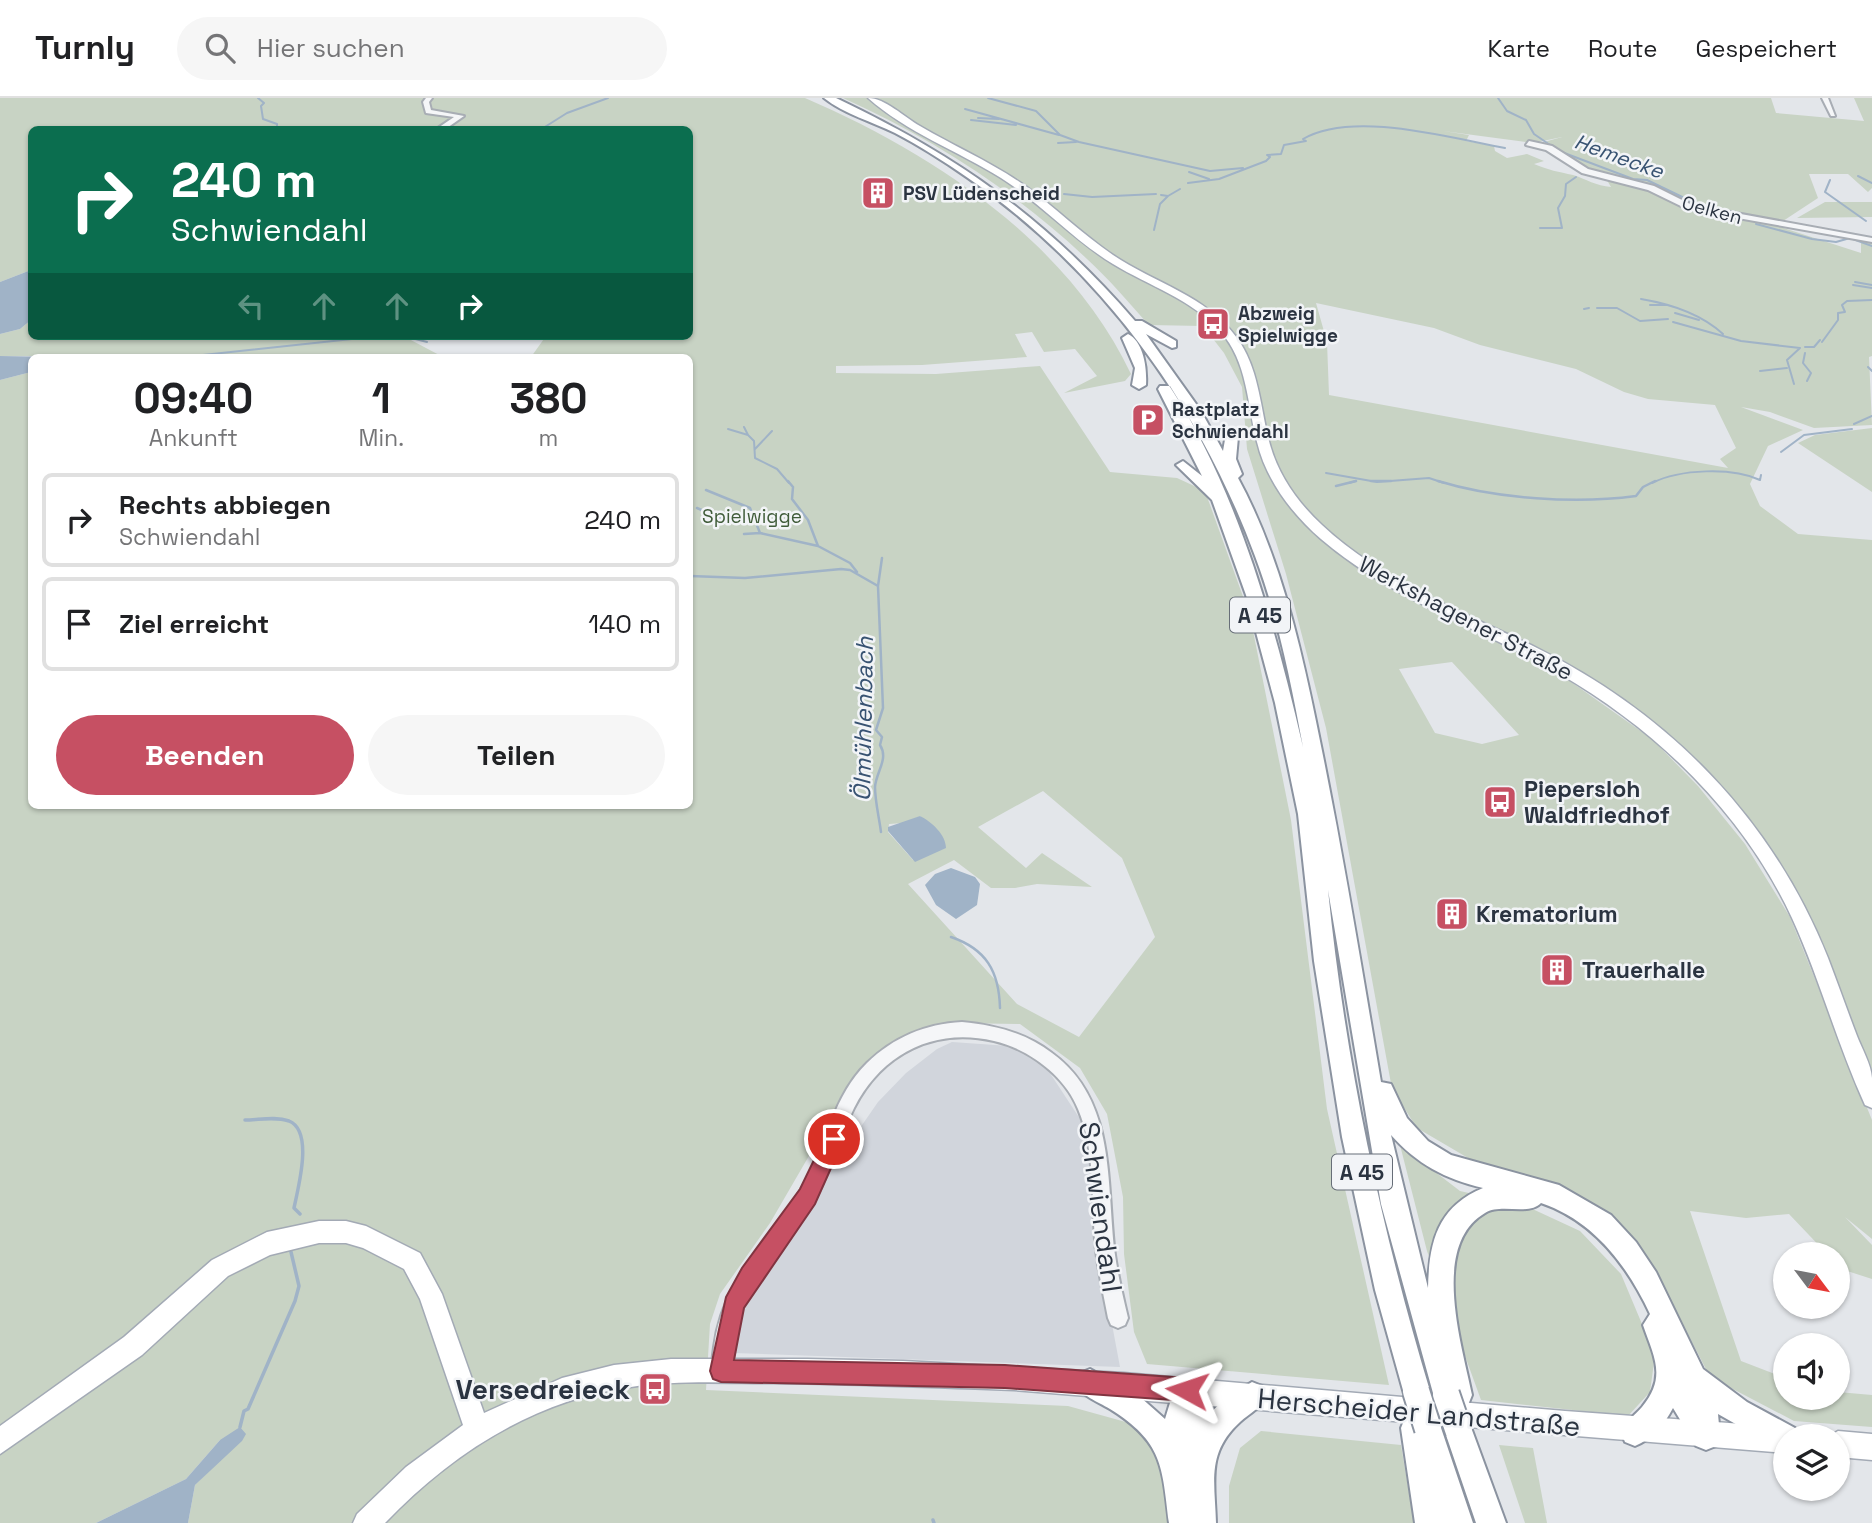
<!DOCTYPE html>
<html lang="de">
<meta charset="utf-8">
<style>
:root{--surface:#fff;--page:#f6f6f6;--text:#202124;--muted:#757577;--line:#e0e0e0;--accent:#c65063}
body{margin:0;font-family:"Space Grotesk",sans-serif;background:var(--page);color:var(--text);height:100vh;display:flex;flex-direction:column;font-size:26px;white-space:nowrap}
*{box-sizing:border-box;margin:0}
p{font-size:23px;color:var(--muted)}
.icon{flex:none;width:38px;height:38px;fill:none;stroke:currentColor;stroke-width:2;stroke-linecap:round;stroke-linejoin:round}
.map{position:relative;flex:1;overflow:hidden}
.details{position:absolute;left:28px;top:256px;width:665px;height:455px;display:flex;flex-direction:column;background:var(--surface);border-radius:10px;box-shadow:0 2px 5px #0004}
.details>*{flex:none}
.hud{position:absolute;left:28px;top:28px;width:665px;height:214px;border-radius:10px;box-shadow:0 2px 5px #0004;background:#0b6e4f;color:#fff;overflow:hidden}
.needle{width:46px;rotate:122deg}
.controls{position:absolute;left:1773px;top:1144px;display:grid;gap:14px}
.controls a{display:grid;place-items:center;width:77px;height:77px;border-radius:50%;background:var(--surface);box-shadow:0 2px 5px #0004;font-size:35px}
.pin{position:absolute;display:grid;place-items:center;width:60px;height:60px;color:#fff;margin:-30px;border:4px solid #fff;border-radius:50%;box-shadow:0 2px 7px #0007}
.me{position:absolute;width:77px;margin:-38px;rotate:275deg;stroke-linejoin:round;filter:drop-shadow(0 0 5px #0008)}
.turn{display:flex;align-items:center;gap:24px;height:147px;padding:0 28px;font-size:32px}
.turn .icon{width:91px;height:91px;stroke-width:2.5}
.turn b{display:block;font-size:49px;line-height:60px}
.lanes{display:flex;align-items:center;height:66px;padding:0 28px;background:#0003;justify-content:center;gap:35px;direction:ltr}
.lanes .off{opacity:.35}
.eta{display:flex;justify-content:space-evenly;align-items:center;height:119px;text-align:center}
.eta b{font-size:42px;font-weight:700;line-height:49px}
.primary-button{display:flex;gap:14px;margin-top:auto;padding:14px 28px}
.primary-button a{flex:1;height:80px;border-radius:42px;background:var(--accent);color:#fff;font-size:28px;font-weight:700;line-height:80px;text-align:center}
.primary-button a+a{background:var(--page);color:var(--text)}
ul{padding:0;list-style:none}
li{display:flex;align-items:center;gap:21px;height:94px;margin:0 14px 10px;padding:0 14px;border:4px solid var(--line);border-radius:10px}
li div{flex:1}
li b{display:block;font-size:26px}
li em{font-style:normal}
header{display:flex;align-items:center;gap:42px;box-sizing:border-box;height:98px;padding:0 35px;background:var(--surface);border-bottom:2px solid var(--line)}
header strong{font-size:33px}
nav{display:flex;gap:38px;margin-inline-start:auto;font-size:24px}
.search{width:490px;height:63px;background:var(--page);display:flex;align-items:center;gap:18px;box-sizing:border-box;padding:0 24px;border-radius:38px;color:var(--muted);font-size:26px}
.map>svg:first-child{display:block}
.built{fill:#d1d5dc}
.green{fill:#c8d3c4;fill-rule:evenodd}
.water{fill:#a0b3c7}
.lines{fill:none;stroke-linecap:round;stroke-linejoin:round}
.stream-far2{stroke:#a0b3c7;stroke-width:2}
.stream-far1{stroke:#a0b3c7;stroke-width:2.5}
.stream{stroke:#a0b3c7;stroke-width:3.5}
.minor-casing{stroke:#a8adb4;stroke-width:4}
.major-casing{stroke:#a3aab5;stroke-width:3}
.highway-casing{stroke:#8b93a0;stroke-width:4}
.minor{fill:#f5f6f8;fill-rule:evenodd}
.major{fill:#fff;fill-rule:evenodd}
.highway{fill:#fff;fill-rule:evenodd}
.highway-bridge-casing{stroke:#8b93a0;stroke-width:30;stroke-linecap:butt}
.highway-bridge{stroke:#fff;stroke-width:26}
.route{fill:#c65063;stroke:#813440;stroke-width:2}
.labels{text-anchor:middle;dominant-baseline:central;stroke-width:5;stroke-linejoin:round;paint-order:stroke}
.far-poi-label{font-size:19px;font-weight:bold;fill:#2b3441;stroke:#f2f4f7;text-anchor:start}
.far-street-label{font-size:19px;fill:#2b3441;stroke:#f2f4f7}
.far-park-label{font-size:19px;fill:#405c3a;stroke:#f2f4f7}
.far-water-label{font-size:21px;font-style:italic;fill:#385372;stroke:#f2f4f7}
.shield{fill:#f2f4f7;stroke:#676e78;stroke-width:2}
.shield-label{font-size:21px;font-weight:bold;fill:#2b3441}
.street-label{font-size:23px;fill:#2b3441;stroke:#f2f4f7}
.poi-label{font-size:23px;font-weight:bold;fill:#2b3441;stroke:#f2f4f7;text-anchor:start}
.water-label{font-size:24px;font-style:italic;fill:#385372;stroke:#f2f4f7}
.near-street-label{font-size:28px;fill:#2b3441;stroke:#f2f4f7}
.near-poi-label{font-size:28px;font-weight:bold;fill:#2b3441;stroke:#f2f4f7;text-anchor:end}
</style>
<header>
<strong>Turnly</strong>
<div class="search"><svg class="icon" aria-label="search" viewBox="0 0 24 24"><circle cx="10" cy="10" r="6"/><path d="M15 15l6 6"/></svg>Hier suchen</div>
<nav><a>Karte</a><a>Route</a><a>Gespeichert</a></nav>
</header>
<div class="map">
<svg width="1872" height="1425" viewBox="0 0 1872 1425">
<rect width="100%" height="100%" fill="#e3e6ea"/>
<!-- built -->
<path class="built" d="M952,944L1009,948L1042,963L1086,1030L1100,1162L1120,1269L733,1255L748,1192L878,1004L906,975L937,951Z"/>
<!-- green -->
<path class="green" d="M0,0H805C935,56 1069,145 1131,276L1125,283L1064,295L1097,278L1075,251L1044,254L1032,234L1015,236L1027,259L922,267L836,268V275L936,276L1040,268L1110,374L1177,380L1205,393L1250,518L1291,722L1327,1011L1389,1287L1147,1266L1134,1234L1124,1156L1123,1099L1107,1016L1080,970L1020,926L952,925L919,934L849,989L770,1125L720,1196L710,1226L706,1292L1068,1308L1133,1326L1167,1369L1176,1425H188L195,1387L226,1356L220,1342L186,1381L96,1425H0V282L31,274L32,707H690V259H531L546,238H690V32H32L31,172L0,184ZM1043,693L1122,760L1155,839L1079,939L1017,906L908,786L954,762L991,790H1015L1037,786L1092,789L1042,755L1026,770L978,729ZM921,718L913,762L888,734L889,726L903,725Z
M843,0H1771L1776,15L1864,23L1854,0H1872V90L1868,94L1848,76H1809L1818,100L1780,125L1771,126L1861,155V141L1872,143V258L1869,259L1872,327L1814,330L1770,314L1741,309L1803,332L1768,348L1750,386L1760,408L1798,436L1872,442V984L1836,888L1729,702L1593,589L1451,520L1567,581L1652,641L1698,688L1745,746L1790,819L1872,1022V1141L1845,1119L1872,1147V1181L1841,1171L1838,1157H1828L1789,1116L1746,1120L1690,1113L1741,1263L1785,1280V1300H1838V1294L1872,1297V1329L1794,1323L1710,1279L1655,1172L1597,1108L1539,1082L1480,1067L1417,1030L1392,991L1326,630L1286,476L1247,351L1242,289L1224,255L1203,228L1149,227C1129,205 1109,181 1087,161C1016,94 932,40 843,0ZM1443,33L1533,45L1562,39L1544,44L1585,72L1652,90L1605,79L1611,89C1596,88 1586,81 1573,77C1559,74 1548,72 1534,66L1544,63L1527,56L1507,60L1495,53L1494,48L1466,43L1469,37ZM1316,205L1434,230L1480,247L1576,271L1624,294L1648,301L1715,307L1736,350L1720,361L1728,370L1329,297L1327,244ZM1452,564L1519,637L1482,646L1435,635L1399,571Z
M1825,104H1872V119L1797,120Z
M31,222L32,238H413L409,241L443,259L0,258V236L20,231Z
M1872,330V394L1798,345L1815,337Z
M1400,1047L1460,1093L1526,1108L1580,1133L1621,1176L1655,1257L1650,1294L1628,1318L1481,1302L1427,1153Z
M1261,1333L1401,1347L1414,1425H1229V1388L1240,1350Z
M1499,1347L1533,1350L1547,1425H1525Z"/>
<!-- water -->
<path class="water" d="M31,172V222L20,231L0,236V184Z
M0,258L57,259H32L31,274L0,282Z
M920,718C932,724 946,737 946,750L915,764L888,733V729Z
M951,770L975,779L980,786L977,807L956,821L936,807L925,787L935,776Z
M240,1329L246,1336L242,1343L195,1387L188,1425H96L186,1381L220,1342Z"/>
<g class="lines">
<!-- stream-far2 -->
<path class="stream-far2" d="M258,0L264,5L261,8L263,21L277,26V32
M988,0L1036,13L1060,37L1079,44L1210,73L1243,70
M1498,0L1507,13L1526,22L1534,36L1553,49
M965,11L1059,37
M978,20L999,21
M971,22L1016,27
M540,32L567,15L608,0
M1058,45L1076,44
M1559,53L1633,81L1647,82L1703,109
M1189,74L1209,81
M1858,78L1872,85
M1830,82L1825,94L1866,123
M1188,85L1219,81L1266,63L1270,59L1267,57L1281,56L1284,47L1306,43L1303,41C1353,12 1450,40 1505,50
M1064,96L1092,99L1156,96
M1161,97L1168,98L1180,91
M1756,126L1812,141L1836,144L1850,140L1872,148
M1540,130H1562L1558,110L1565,98L1566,86L1576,79
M1154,132L1160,106L1168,98
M1855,184L1872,187
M1853,187L1872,190
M1641,201C1671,206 1700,215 1723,236
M1650,207H1667
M1597,210H1617L1640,223L1668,221
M1584,211L1589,210
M1675,215L1699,222
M1673,224L1741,243L1800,250
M404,238L427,244
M1822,244L1838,222V215L1845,214L1842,207L1847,203L1872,202
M1805,249H1814L1820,242
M1805,255L1803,265L1811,275L1807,283
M93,259H101
M115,259L203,257L380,238
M1868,269L1872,273
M1760,273L1787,270
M1794,286L1787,262L1800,250
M1854,326L1872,318
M744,329L748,337
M728,331L748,337L754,343L755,360L777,371L789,385
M755,351L772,333
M1781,354L1804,337L1852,331
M1326,375L1377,384L1429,380L1444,385
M1349,385L1356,383
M1652,385C1680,371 1732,369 1760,382L1761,377"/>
<!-- stream-far1 -->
<path class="stream-far1" d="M788,383L793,389L792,401L808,422L818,448L850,465L857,474
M1371,383H1391
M1438,383C1496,401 1576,406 1636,398L1643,389L1655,383
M1336,388L1356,383
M706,392L750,410L760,435L818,448
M697,410L718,419L753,423
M744,436L760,435
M690,478L745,480L841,471L850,472L878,488L883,610L876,632L882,639L880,647C889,661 876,674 875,689C875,703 879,719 881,734
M878,488L882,460
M951,839C986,851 999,873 1000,910"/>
<!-- stream -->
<path class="stream" d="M245,1022C259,1022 275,1018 289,1023C314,1033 298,1090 294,1110L300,1116
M240,1329L244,1313L248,1311L295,1203L299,1188L291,1154
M933,1422L934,1425"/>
<defs>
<path id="minor" d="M426,0H432L429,4L431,12L464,18L444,32H435L454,19L426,15L423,4Z
M1822,0H1828L1835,18H1831Z
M1529,43L1552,48L1588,71L1654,88L1692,107L1872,140V144L1687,111L1648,92L1582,75L1546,52L1526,47Z
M962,924C995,927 1026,935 1052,955C1117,1002 1106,1086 1115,1157C1118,1178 1123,1199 1128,1220L1125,1227L1118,1230L1111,1227L1108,1220C1103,1194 1097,1168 1095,1142C1092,1099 1095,1051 1078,1011C1065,978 1029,951 994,943C935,929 882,955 854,1010C838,1042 830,1077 812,1107C790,1143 755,1173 741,1213C733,1234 737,1259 728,1280L721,1283L714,1280C710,1270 713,1259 714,1249C723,1177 773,1142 806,1083C827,1044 834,997 867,965C894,939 925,926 962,924Z"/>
<path id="major" d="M868,0C885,0 904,19 920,28C954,48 991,64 1024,87C1055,109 1082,136 1113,157C1154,185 1206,197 1237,240C1258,269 1260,305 1268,339C1276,374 1296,403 1322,427C1383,484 1463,514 1537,550C1670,616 1773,722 1828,860C1838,886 1847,912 1857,938C1862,951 1871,966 1872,980C1872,990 1872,1000 1872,1010L1865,1007C1837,946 1820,881 1792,820C1744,716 1658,633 1560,576C1481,530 1392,502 1321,441C1292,416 1266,382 1257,344C1247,306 1248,264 1220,233C1191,201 1149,188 1113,166C1073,142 1041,105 1001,80C958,53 906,34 868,0Z
M319,1123H346L366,1128L420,1155L442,1196L484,1315L562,1280L614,1267L671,1261H807L903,1263L1124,1275L1565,1313L1785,1329L1794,1333L1796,1339H1785V1355L1014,1292C934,1289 854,1286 774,1285C727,1285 678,1282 631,1289C534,1302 451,1356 385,1425H353L357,1416L406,1369L463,1327L420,1201L404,1171L363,1150L346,1145H319L270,1157L228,1178L142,1257L0,1356V1328L124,1239L212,1162L267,1134Z
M1838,1333L1872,1336V1362L1838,1359V1339H1828Z"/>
<path id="highway" d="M824,0H836C958,58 1047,121 1135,223H1142L1176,243V249L1172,250L1146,236L1201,313L1223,353L1226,336L1238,339L1236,361L1242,376L1238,380C1282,461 1303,558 1321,648C1344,760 1362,872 1381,984L1391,986L1407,1020L1428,1043L1451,1057L1559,1087L1611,1117L1636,1144L1656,1174L1703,1271L1747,1304L1795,1330L1799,1339H1785V1354L1718,1316L1720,1338L1716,1348L1706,1352L1696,1348L1673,1310C1664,1327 1652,1341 1635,1348L1625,1344L1621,1334C1626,1323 1634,1318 1642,1309C1667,1279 1654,1259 1643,1227L1650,1216C1627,1167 1594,1123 1541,1105C1529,1118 1501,1105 1485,1115C1430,1147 1462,1247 1472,1297L1468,1307L1458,1311L1436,1306L1381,1106L1328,792C1345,962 1381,1130 1430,1293L1426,1303L1416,1307L1406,1303L1375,1192L1342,1039L1314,863L1298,716L1275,605L1246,497L1212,402L1176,367L1183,363L1202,378L1158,291L1160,288H1170C1239,396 1274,525 1303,649C1291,585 1278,519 1255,458C1199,307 1102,173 968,80C945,64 920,48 895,35C873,24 844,16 824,0ZM1391,1037C1417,1066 1445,1081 1483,1090C1437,1109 1429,1145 1428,1190Z
M1128,236C1144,244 1147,271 1146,287L1139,291L1132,287L1135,270L1122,240Z
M1090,1271L1139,1298L1165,1321L1177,1282L1187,1278L1197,1282L1209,1316L1226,1300L1252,1284L1262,1288L1266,1298C1260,1311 1250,1315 1240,1324C1206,1355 1215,1384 1216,1425H1169C1162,1368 1163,1344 1110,1311C1097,1303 1082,1299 1076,1285L1080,1275Z
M1415,1316L1438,1321L1473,1425H1415L1401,1330L1405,1320Z
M1459,1320L1469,1324L1506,1425H1476L1445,1334L1449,1324Z"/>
</defs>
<!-- minor casing -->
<use href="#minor" class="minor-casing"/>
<!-- major casing -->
<use href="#major" class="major-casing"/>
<!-- highway casing -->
<use href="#highway" class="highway-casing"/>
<!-- minor -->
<use href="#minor" class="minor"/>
<!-- major -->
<use href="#major" class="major"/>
<!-- highway -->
<use href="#highway" class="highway"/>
<defs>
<path id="highway-bridge" d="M1416,1293L1428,1331
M1446,1296L1459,1334"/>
</defs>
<!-- highway-bridge casing -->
<use href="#highway-bridge" class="highway-bridge-casing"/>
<!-- highway-bridge -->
<use href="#highway-bridge" class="highway-bridge"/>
</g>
<!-- route -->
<path class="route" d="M834,1032L841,1035L844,1041L815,1106L744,1210L734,1262L1005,1267L1187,1280L1195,1284L1198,1292L1195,1300L1187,1303L1005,1290L721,1284L713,1281L710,1273L726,1199L742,1170L800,1091L827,1035Z"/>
<!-- icons -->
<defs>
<symbol id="building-square" viewBox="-11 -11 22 22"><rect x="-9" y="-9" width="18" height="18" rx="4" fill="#c65063" stroke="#f2f4f7"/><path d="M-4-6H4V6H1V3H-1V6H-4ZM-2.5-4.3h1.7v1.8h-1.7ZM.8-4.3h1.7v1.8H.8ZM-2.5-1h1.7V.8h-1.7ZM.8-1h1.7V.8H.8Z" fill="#fff"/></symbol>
<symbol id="bus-square" viewBox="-11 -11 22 22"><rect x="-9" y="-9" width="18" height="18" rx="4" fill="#c65063" stroke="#f2f4f7"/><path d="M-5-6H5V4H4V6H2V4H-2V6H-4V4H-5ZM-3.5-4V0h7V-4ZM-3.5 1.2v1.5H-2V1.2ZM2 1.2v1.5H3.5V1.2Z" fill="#fff"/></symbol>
<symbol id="parking-square" viewBox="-11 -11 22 22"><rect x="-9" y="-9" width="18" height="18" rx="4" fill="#c65063" stroke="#f2f4f7"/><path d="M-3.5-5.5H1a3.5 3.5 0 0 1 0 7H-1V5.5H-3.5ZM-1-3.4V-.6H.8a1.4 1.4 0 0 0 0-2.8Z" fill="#fff"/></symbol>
</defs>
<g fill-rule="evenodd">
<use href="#building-square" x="859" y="76" width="38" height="38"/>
<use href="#bus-square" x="1194" y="207" width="38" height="38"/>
<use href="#parking-square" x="1129" y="303" width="38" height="38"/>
<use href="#bus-square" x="1481" y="685" width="38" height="38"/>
<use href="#building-square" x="1433" y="797" width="38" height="38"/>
<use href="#building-square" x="1538" y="853" width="38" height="38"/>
<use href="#bus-square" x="636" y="1272" width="38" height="38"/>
</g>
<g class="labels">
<!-- far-poi labels -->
<g class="far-poi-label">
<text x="903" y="95">PSV Lüdenscheid</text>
<text x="1238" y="215">Abzweig<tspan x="1238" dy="22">Spielwigge</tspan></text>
<text x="1172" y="311">Rastplatz<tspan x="1172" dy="22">Schwiendahl</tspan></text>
</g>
<!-- far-street labels -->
<g class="far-street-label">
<text transform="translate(1712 112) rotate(15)">Oelken</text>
</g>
<!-- far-park labels -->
<g class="far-park-label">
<text x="752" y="418">Spielwigge</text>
</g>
<!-- far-water labels -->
<g class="far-water-label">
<text transform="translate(1619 58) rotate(20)">Hemecke</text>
</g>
<!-- shield labels -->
<g class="shield">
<rect x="1230" y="499.5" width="60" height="35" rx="5"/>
<rect x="1332" y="1056.5" width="60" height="35" rx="5"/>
</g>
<g class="shield-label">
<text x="1260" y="517">A 45</text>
<text x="1362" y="1074">A 45</text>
</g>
<!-- street labels -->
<g class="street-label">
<text transform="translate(1466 520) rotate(28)">Werkshagener Straße</text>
</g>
<!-- poi labels -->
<g class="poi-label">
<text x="1524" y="691">Piepersloh<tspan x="1524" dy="26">Waldfriedhof</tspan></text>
<text x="1476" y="816">Krematorium</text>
<text x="1582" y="872">Trauerhalle</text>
</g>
<!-- water labels -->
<g class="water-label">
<text transform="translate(863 621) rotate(-89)">Ölmühlenbach</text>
</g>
<!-- near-street labels -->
<g class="near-street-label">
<text transform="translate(1101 1109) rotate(82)">Schwiendahl</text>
<text transform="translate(1419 1314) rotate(5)">Herscheider Landstraße</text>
</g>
<!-- near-poi labels -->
<g class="near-poi-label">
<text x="630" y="1291">Versedreieck</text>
</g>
</g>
</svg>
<div class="controls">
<a><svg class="needle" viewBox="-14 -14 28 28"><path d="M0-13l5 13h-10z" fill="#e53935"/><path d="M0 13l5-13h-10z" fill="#757577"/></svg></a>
<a><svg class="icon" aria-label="sound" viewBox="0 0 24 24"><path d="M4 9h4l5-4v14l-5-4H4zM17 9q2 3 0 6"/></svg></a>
<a><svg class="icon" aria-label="layers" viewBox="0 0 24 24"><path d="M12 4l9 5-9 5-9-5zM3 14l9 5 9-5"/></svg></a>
</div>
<div class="pin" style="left:834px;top:1041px;background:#d93025"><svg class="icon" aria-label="arrive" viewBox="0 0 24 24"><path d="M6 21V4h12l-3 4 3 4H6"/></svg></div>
<svg class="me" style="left:1187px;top:1292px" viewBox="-20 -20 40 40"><path d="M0-17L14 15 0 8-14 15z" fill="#c65063" stroke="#fff" stroke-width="4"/></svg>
<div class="hud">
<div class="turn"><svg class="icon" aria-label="right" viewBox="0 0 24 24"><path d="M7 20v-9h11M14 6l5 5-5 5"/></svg><div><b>240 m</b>Schwiendahl</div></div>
<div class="lanes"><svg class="icon off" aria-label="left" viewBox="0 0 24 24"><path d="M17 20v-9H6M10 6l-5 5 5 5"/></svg><svg class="icon off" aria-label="ahead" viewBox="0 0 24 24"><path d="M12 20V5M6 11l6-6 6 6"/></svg><svg class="icon off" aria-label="ahead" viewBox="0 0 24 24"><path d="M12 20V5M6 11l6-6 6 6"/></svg><svg class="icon" aria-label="right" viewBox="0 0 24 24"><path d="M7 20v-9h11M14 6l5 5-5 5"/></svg></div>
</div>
<section class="details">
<div class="eta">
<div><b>09:40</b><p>Ankunft</p></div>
<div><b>1</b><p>Min.</p></div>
<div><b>380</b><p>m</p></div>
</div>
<ul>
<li><svg class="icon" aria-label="right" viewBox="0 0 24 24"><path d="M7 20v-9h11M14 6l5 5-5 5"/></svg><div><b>Rechts abbiegen</b><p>Schwiendahl</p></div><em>240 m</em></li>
<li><svg class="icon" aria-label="arrive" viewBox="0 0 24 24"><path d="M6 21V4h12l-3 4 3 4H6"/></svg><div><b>Ziel erreicht</b></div><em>140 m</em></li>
</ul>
<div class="primary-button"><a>Beenden</a><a>Teilen</a></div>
</section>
</div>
